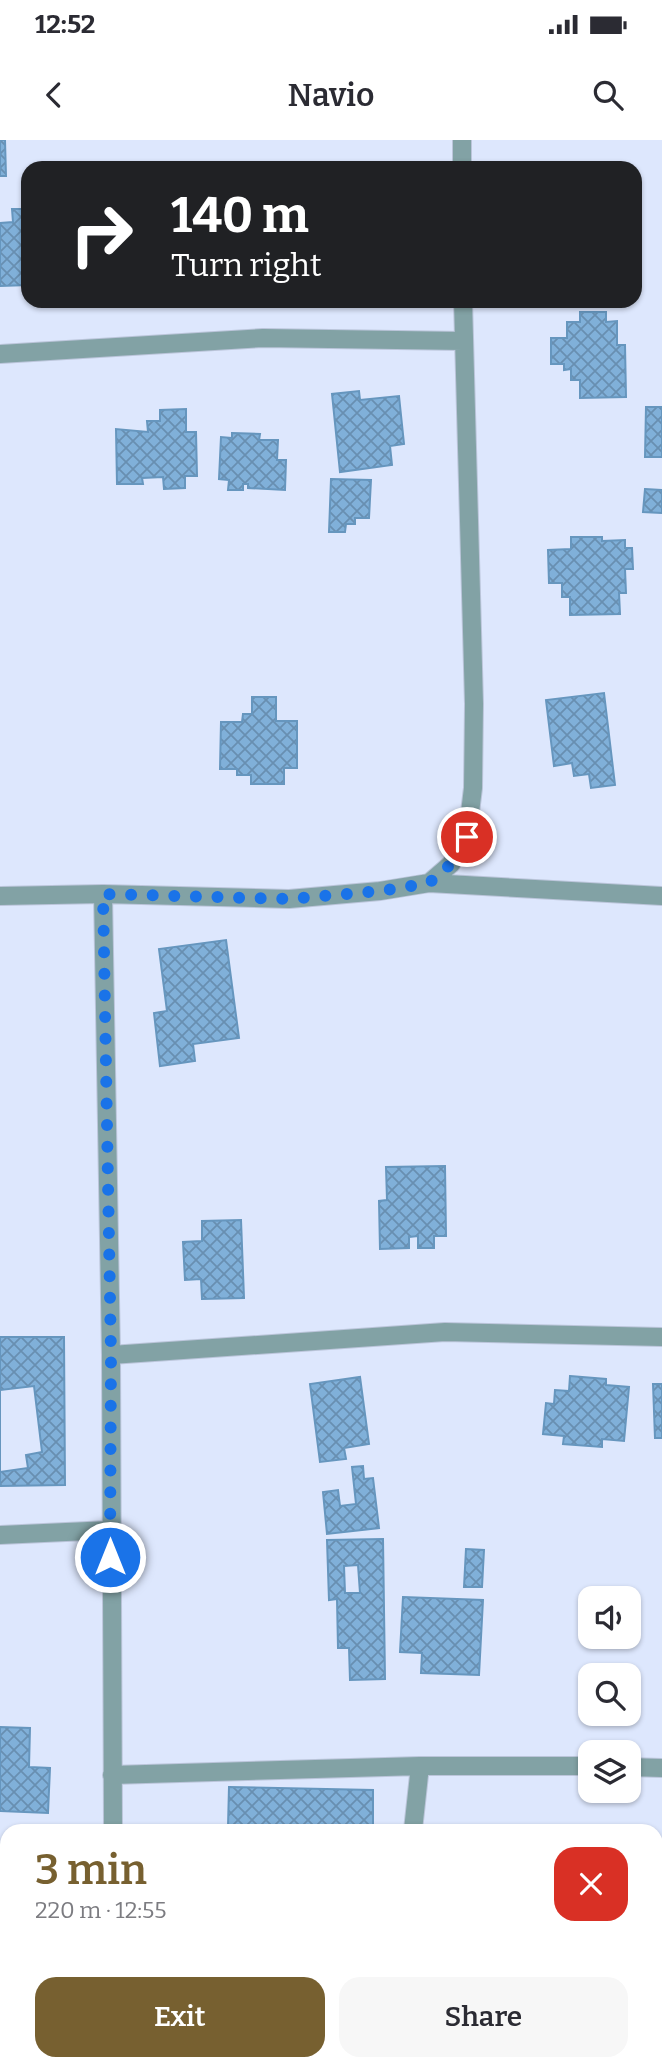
<!DOCTYPE html>
<meta charset="utf-8">
<style>
:root{--surface:#fff;--page:#f7f7f7;--text:#2b2b33;--muted:#7c7c81;--accent:#776030}
body{margin:0;font-family:Bitter,serif;background:var(--page);color:var(--text);height:100vh;display:flex;flex-direction:column;font-size:26px;white-space:nowrap}
*{box-sizing:border-box;margin:0}
p{font-size:23px;color:var(--muted)}
.icon{flex:none;width:38px;height:38px;fill:none;stroke:currentColor;stroke-width:2;stroke-linecap:round;stroke-linejoin:round}
.map{position:relative;flex:1;overflow:hidden}
.details{position:absolute;left:0px;top:1684px;width:663px;height:247px;display:flex;flex-direction:column;background:var(--surface);border-radius:21px 21px 0 0;box-shadow:0 2px 5px #0004}
.details>*{flex:none}
.top-card{position:absolute;left:21px;top:21px;width:621px;height:147px;border-radius:21px;box-shadow:0 2px 5px #0004;background:#202124;color:#fff;overflow:hidden}
.fabs{position:absolute;left:578px;top:1446px;display:grid;gap:14px}
.fabs a{display:grid;place-items:center;width:63px;height:63px;border-radius:14px;background:var(--surface);box-shadow:0 2px 5px #0004;font-size:35px}
.pin{position:absolute;display:grid;place-items:center;width:60px;height:60px;color:#fff;margin:-30px;border:4px solid #fff;border-radius:50%;box-shadow:0 2px 7px #0007}
.me{position:absolute;width:77px;margin:-38px;rotate:0deg;stroke-linejoin:round;filter:drop-shadow(0 0 5px #0008)}
.turn{display:flex;align-items:center;gap:24px;height:147px;padding:0 35px;font-size:32px}
.turn .icon{width:91px;height:91px;stroke-width:2.5}
.turn b{display:block;font-size:49px;line-height:60px}
.round{display:grid;place-items:center;flex:none;width:74px;height:74px;border-radius:21px;background:var(--page)}
.summary{display:flex;align-items:center;justify-content:space-between;height:119px;padding:0 35px}
h1{font-size:42px;font-weight:600;line-height:52px;color:var(--accent)}
.action{display:flex;gap:14px;margin-top:auto;padding:14px 35px}
.action a{flex:1;height:80px;border-radius:21px;background:var(--accent);color:#fff;font-size:28px;font-weight:600;line-height:80px;text-align:center}
.action a+a{background:var(--page);color:var(--text)}
.status{display:flex;justify-content:space-between;align-items:center;height:49px;padding:0 35px;background:var(--surface);direction:ltr}
.status svg{height:19px;fill:currentColor}
header{display:flex;justify-content:space-between;align-items:center;height:91px;padding:0 35px;background:var(--surface);font-size:32px;font-weight:600}
.map>svg:first-child{display:block}
.building{fill:url(#building-cross-hatch);stroke:#6696be;stroke-width:2;fill-rule:evenodd}
.lines{fill:none;stroke-linecap:round;stroke-linejoin:round}
.minor-casing{stroke:#bbc5da;stroke-width:20}
.minor{stroke:#82a2a5;stroke-width:18}
.route{stroke:#1a73e8;stroke-width:12;stroke-dasharray:0 21.6}
</style>
<div class="status"><b>12:52</b><svg viewBox="0 0 49 12"><path d="M0 12V9h3v3zM5 12V6h3v6zM10 12V3h3v9zM15 12V0h3v12zM26 1h20v11H26zM47 4h2v5h-2z"/></svg></div>
<header><svg class="icon" aria-label="back" viewBox="0 0 24 24"><path d="M15 5l-7 7 7 7"/></svg>Navio<svg class="icon" aria-label="search" viewBox="0 0 24 24"><circle cx="10" cy="10" r="6"/><path d="M15 15l6 6"/></svg></header>
<div class="map">
<svg width="662" height="1930" viewBox="0 0 662 1930">
<defs>
<pattern id="building-cross-hatch" width="8" height="8" patternUnits="userSpaceOnUse" patternTransform="scale(1.75)"><rect width="8" height="8" fill="#80b0d9"/><path d="M0 0l8 8M0 8l8-8" fill="none" stroke="#688fb1"/></pattern>
</defs>
<rect width="100%" height="100%" fill="#dde7fd"/>
<!-- building -->
<path class="building" d="M0,0H5L6,36H0Z
M12,69H28V145L0,146V83L13,82Z
M580,172H606V182L617,181V205H625L626,257L580,258V240H571V229L564,230V224H551V198H567V182H580Z
M359,251L360,260L399,256L404,304L390,306L392,325L340,332L332,254Z
M646,267H662V317H645Z
M186,269V292H196L197,336H185V348L164,349L163,337L142,338L143,344H117L116,289L148,292L147,281H160V270Z
M232,293L260,294L259,300H278L277,320H286L285,350L248,348V344H243V350H228L229,340L219,339L221,297L232,298Z
M331,339L371,340L369,378H355V384H346L345,392H329Z
M645,349L662,350V373L643,372Z
M571,397H602V401L625,400V408H632L633,429H625L626,453H619L620,474L570,475V457H562V443H549L548,410L571,409Z
M604,553L615,645L591,648L589,634L574,636L572,623L554,626L546,560Z
M252,557H276V581H297V628H284V644H251V635H237V629H220L221,582H242L243,574H252Z
M226,800L239,898L193,904L195,921L160,926L154,873L167,871L159,809Z
M445,1026L446,1096H434V1108H418V1096L409,1097V1108L380,1109L379,1061L387,1060L386,1027Z
M241,1080L244,1158L202,1159L201,1139L185,1140L183,1102L202,1101V1081Z
M0,1197H64L65,1345L0,1346Z
M570,1236L606,1239V1245L629,1247L624,1301L602,1299V1307L563,1304L564,1296L543,1294L546,1263L554,1264L555,1250L569,1251Z
M360,1237L369,1304L344,1308L346,1319L320,1322L310,1244Z
M653,1244H662V1298H655Z
M34,1246L42,1312L26,1315L28,1328L0,1332V1250Z
M363,1326L364,1339L373,1338L379,1388L327,1394L323,1352L338,1350L340,1366L356,1364L352,1327Z
M383,1399L385,1539L350,1540L349,1508H338L337,1459L329,1460L327,1400ZM358,1425L360,1453H345L344,1426Z
M466,1409L484,1410L482,1447H464Z
M403,1457L483,1460L479,1535L421,1533L422,1513L400,1512Z
M0,1587L30,1588L29,1627L50,1628L48,1673L0,1671Z
M229,1647L373,1650V1690L228,1687Z"/>
<g class="lines">
<defs>
<path id="minor" d="M462,0V28
M0,214L263,198L463,201
M429,743L662,756
M103,754L111,1215L113,1690
M0,756L103,754L289,759L380,751L429,743L451,724L467,697L473,648L474,564L463,161
M111,1215L445,1192L662,1197
M0,1395L110,1390
M628,1627L662,1628
M112,1635L420,1626H590
M413,1690L420,1626
M116,1923V1930
M392,1930L393,1923"/>
</defs>
<!-- minor casing -->
<use href="#minor" class="minor-casing"/>
<!-- minor -->
<use href="#minor" class="minor"/>
</g>
<g class="lines">
<!-- route -->
<path class="route" d="M110,1417L111,1215L103,754L289,759L380,751L429,743L451,724L467,697"/>
</g>
</svg>
<div class="fabs">
<a><svg class="icon" aria-label="sound" viewBox="0 0 24 24"><path d="M4 9h4l5-4v14l-5-4H4zM17 9q2 3 0 6"/></svg></a>
<a><svg class="icon" aria-label="search" viewBox="0 0 24 24"><circle cx="10" cy="10" r="6"/><path d="M15 15l6 6"/></svg></a>
<a><svg class="icon" aria-label="layers" viewBox="0 0 24 24"><path d="M12 4l9 5-9 5-9-5zM3 14l9 5 9-5"/></svg></a>
</div>
<div class="pin" style="left:467px;top:697px;background:#d93025"><svg class="icon" aria-label="arrive" viewBox="0 0 24 24"><path d="M6 21V4h12l-3 4 3 4H6"/></svg></div>
<svg class="me" style="left:110px;top:1417px" viewBox="-20 -20 40 40"><circle r="17" fill="#1a73e8" stroke="#fff" stroke-width="3"/><path d="M0-11L8 9 0 5-8 9z" fill="#fff"/></svg>
<div class="top-card">
<div class="turn"><svg class="icon" aria-label="right" viewBox="0 0 24 24"><path d="M7 20v-9h11M14 6l5 5-5 5"/></svg><div><b>140 m</b>Turn right</div></div>
</div>
<section class="details">
<div class="summary"><div><h1>3 min</h1><p>220 m · 12:55</p></div><a class="round" style="background:#d93025;color:#fff"><svg class="icon" aria-label="close" viewBox="0 0 24 24"><path d="M6 6l12 12M18 6L6 18"/></svg></a></div>
<div class="action"><a>Exit</a><a>Share</a></div>
</section>
</div>
